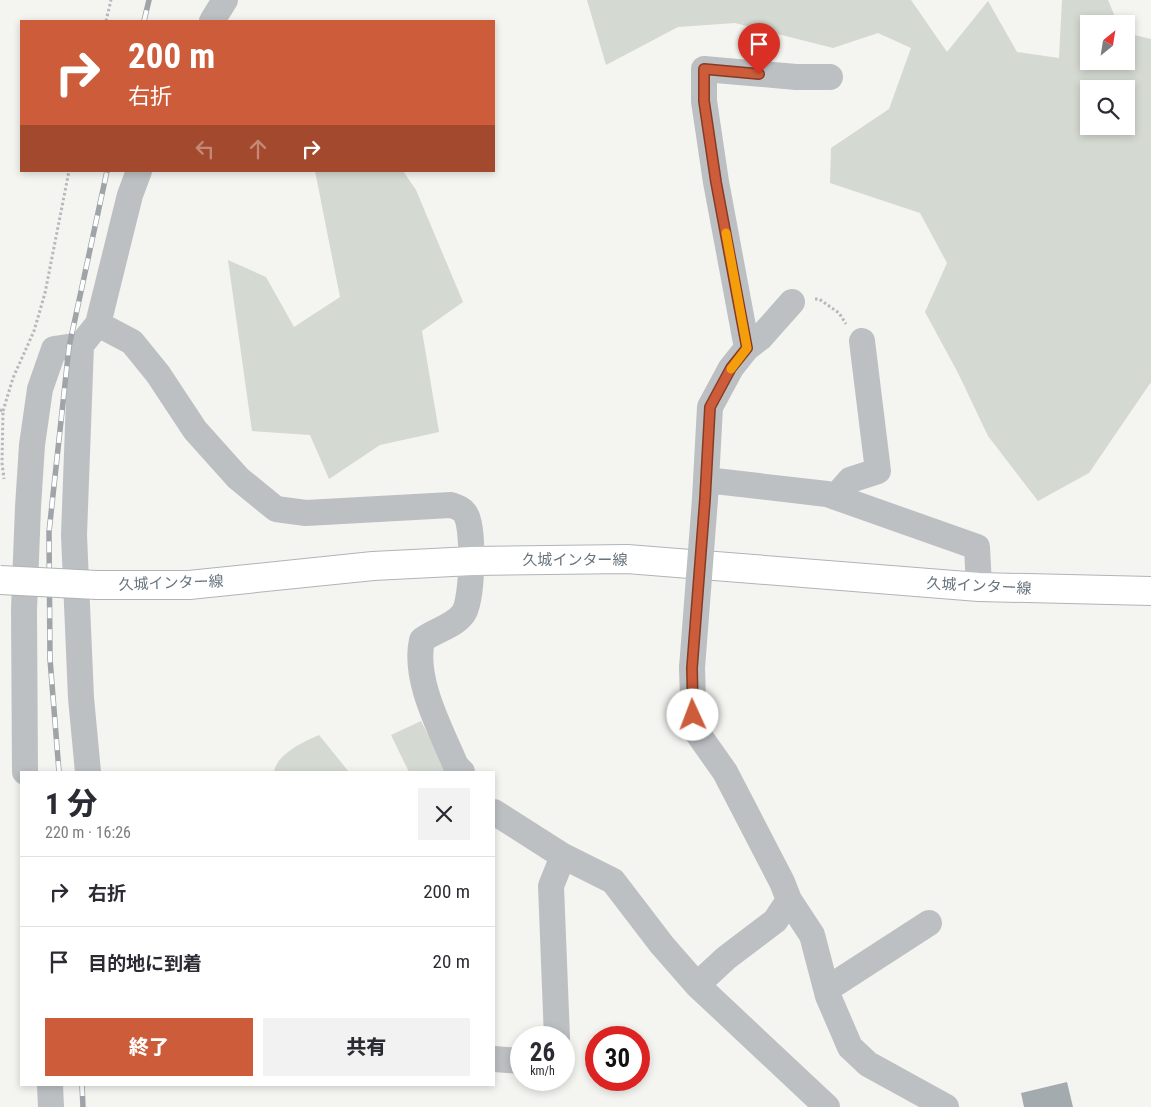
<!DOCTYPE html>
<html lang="ja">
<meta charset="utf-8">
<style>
:root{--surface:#fff;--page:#f2f2f3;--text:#2b2b33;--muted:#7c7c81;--line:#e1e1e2;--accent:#cc5c3a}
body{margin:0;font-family:"Roboto Condensed","Noto Sans JP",sans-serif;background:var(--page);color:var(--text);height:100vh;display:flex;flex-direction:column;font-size:19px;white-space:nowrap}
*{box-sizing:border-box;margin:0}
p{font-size:16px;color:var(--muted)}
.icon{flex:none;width:28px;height:28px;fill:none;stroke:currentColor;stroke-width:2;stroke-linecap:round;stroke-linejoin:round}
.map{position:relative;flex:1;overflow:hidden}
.sheet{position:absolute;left:20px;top:771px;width:475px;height:315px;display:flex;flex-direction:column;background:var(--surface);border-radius:0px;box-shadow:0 2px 8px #0003}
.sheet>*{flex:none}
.guide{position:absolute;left:20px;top:20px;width:475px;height:152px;border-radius:0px;box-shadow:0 2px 8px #0003;background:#cc5c3a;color:#fff;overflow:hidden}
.needle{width:32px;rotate:30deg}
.controls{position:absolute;left:1080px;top:15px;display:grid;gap:10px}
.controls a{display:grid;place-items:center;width:55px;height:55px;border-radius:0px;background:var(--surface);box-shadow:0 2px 8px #0003;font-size:25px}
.speed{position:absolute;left:510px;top:1026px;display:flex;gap:10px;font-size:25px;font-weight:700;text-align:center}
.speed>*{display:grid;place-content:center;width:65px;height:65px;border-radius:50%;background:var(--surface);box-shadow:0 2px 8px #0003;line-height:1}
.speed small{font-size:12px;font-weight:400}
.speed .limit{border:8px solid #d22;background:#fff;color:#111}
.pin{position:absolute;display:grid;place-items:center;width:42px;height:42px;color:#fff;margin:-51px -21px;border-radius:50% 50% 50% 0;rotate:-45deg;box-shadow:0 0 5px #0007}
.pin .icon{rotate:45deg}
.me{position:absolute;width:55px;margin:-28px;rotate:358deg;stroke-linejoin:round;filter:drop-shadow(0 0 4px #0008)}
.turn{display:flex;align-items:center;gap:18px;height:105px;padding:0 25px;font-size:22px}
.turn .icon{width:65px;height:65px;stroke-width:2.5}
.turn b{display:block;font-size:35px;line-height:42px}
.lanes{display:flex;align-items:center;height:48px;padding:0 25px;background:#0003;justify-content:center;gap:25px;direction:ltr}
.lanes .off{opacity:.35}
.round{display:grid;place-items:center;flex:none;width:52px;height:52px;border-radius:0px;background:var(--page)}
.summary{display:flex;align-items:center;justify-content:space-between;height:85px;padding:0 25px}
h1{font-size:30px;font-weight:800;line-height:38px}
.primary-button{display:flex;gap:10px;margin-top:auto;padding:10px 25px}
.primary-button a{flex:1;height:58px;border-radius:0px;background:var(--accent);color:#fff;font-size:20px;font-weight:800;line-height:58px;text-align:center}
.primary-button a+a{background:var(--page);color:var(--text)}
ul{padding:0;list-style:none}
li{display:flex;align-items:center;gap:15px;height:70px;padding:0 25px;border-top:1px solid var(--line)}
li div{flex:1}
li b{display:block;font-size:19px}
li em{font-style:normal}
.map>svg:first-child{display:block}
.green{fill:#d4d9d1;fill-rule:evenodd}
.building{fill:#a4abaf}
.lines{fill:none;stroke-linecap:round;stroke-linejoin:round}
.major-casing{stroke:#b0b4b7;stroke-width:30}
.path{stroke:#b6b9bb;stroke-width:3;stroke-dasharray:2.5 2.5;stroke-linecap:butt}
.minor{stroke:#bcc0c2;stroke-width:26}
.major{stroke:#fff;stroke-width:28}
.rail-casing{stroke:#9ea4a8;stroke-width:5.5}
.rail{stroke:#fff;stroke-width:4;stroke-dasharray:11;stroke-linecap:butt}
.major-bridge-casing{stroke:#b0b4b7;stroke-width:30;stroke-linecap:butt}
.minor-bridge{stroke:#bcc0c2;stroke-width:26}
.major-bridge{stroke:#fff;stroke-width:28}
.route-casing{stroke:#853c26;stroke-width:12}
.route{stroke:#cc5c3a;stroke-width:9}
.slow{stroke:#f59e0b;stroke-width:9}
.labels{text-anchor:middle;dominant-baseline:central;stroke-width:5;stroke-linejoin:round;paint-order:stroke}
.street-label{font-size:15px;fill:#67747e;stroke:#fff}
</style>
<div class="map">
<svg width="1151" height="1107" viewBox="0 0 1151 1107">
<rect width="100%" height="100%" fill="#f4f4f1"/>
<!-- green -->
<path class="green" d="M587,0H911L947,52L988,1L1017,52L1059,58L1062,0H1108L1118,24H1089V61H1126V33L1151,39V382L1089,473L1038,501L988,436L958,373L925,312L947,263L920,213L830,183L831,148L889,109L911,48L878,33L833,48L735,23L678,27L606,65ZM1089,89H1126V126H1089Z
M315,171H403L416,190L463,302L422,331L439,432L380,445L329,479L310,435L252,431L228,260L266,277L294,327L340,297Z
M421,721L447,772H409L391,735Z
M319,735L349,772H274C277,754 303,742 319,735Z"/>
<!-- building -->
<path class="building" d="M1067,1082L1073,1107H1024L1021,1093Z"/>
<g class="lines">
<defs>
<path id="major" d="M97,585H189L373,566L472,561L627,559L979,587L1151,591"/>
</defs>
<!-- major casing -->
<use href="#major" class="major-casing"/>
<!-- path -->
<path class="path" d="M106,21L111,0
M815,299H819L839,313L846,324
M0,410L3,411L2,463L4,479
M3,411L13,378L34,331L45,293L69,171"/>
<!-- minor -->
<path class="minor" d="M212,21L225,0
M98,324L132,342L158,374L195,430L238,478L276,509L306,513L451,505C457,507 463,509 466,515C474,529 473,601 463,614C453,627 435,630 422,640C413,680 441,730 456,766L462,772
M81,345L74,535L81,698L88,772
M747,348L760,338L792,302
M706,480L827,494L977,547L979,587
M835,497L850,480L878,471L862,341
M705,499L710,407L731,368L747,348L716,182L704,101V69L796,77H830
M692,668L694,728L725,772L782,882L789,900L775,921L726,958L697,985
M25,772L24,610L28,507L32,445L40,389L54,349L81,345L98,324L130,195L139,171
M494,812L563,856L613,881L662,945L697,985L827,1107
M789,900L812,935L828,996L850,1047L868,1064L946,1107
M827,989L929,923
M557,1038L551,886L563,856
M494,1059L521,1061
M50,1085L51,1107"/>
<!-- major -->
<use href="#major" class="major"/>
<defs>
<path id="rail" d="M144,21L149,0
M59,772L50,659L49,532L69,347L107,171
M82,1085L83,1107"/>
</defs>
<!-- rail casing -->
<use href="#rail" class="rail-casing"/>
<!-- rail -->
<use href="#rail" class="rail"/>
<defs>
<path id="major-bridge" d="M0,580L97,585"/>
</defs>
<!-- major-bridge casing -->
<use href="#major-bridge" class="major-bridge-casing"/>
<!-- minor-bridge -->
<path class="minor-bridge" d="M692,668L705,499"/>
<!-- major-bridge -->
<use href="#major-bridge" class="major-bridge"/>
</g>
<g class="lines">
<defs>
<path id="route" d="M693,715L692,668L705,499L710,407L731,368L747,348L716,182L704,101V69L759,74"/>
</defs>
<!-- route casing -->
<use href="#route" class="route-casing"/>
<!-- route -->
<use href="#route" class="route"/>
<!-- slow -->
<path class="slow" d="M726,233L747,348L731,369"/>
</g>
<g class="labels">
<!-- street labels -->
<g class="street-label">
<text x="575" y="560">久城インター線</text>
<text transform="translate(171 583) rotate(-2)">久城インター線</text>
<text transform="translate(979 586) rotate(3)">久城インター線</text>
</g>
</g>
</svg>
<div class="controls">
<a><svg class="needle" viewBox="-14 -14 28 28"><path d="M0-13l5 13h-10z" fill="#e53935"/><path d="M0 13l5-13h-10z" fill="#7c7c81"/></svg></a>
<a><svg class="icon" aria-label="search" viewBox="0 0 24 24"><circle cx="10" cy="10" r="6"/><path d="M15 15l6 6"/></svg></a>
</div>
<div class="speed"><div>26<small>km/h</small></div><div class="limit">30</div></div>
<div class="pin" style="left:759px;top:74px;background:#d93025"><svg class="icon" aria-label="arrive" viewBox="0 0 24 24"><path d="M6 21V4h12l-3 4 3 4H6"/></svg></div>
<svg class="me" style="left:693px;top:715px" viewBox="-20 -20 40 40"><circle r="19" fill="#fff"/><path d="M0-13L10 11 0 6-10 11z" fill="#cc5c3a"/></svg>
<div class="guide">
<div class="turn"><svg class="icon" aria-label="right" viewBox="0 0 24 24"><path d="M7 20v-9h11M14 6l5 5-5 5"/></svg><div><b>200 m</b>右折</div></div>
<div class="lanes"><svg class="icon off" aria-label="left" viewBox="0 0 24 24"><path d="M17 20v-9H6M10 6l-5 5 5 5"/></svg><svg class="icon off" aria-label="ahead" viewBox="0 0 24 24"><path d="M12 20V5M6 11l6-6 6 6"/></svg><svg class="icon" aria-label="right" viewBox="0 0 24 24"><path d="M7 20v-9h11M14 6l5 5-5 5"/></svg></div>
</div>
<section class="sheet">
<div class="summary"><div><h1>1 分</h1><p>220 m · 16:26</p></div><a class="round"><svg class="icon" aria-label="close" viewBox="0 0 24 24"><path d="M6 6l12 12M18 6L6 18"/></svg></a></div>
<ul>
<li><svg class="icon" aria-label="right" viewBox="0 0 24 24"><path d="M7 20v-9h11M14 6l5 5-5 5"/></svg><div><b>右折</b></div><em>200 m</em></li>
<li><svg class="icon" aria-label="arrive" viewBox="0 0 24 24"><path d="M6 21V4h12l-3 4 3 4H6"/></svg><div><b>目的地に到着</b></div><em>20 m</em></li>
</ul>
<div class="primary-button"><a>終了</a><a>共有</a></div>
</section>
</div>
